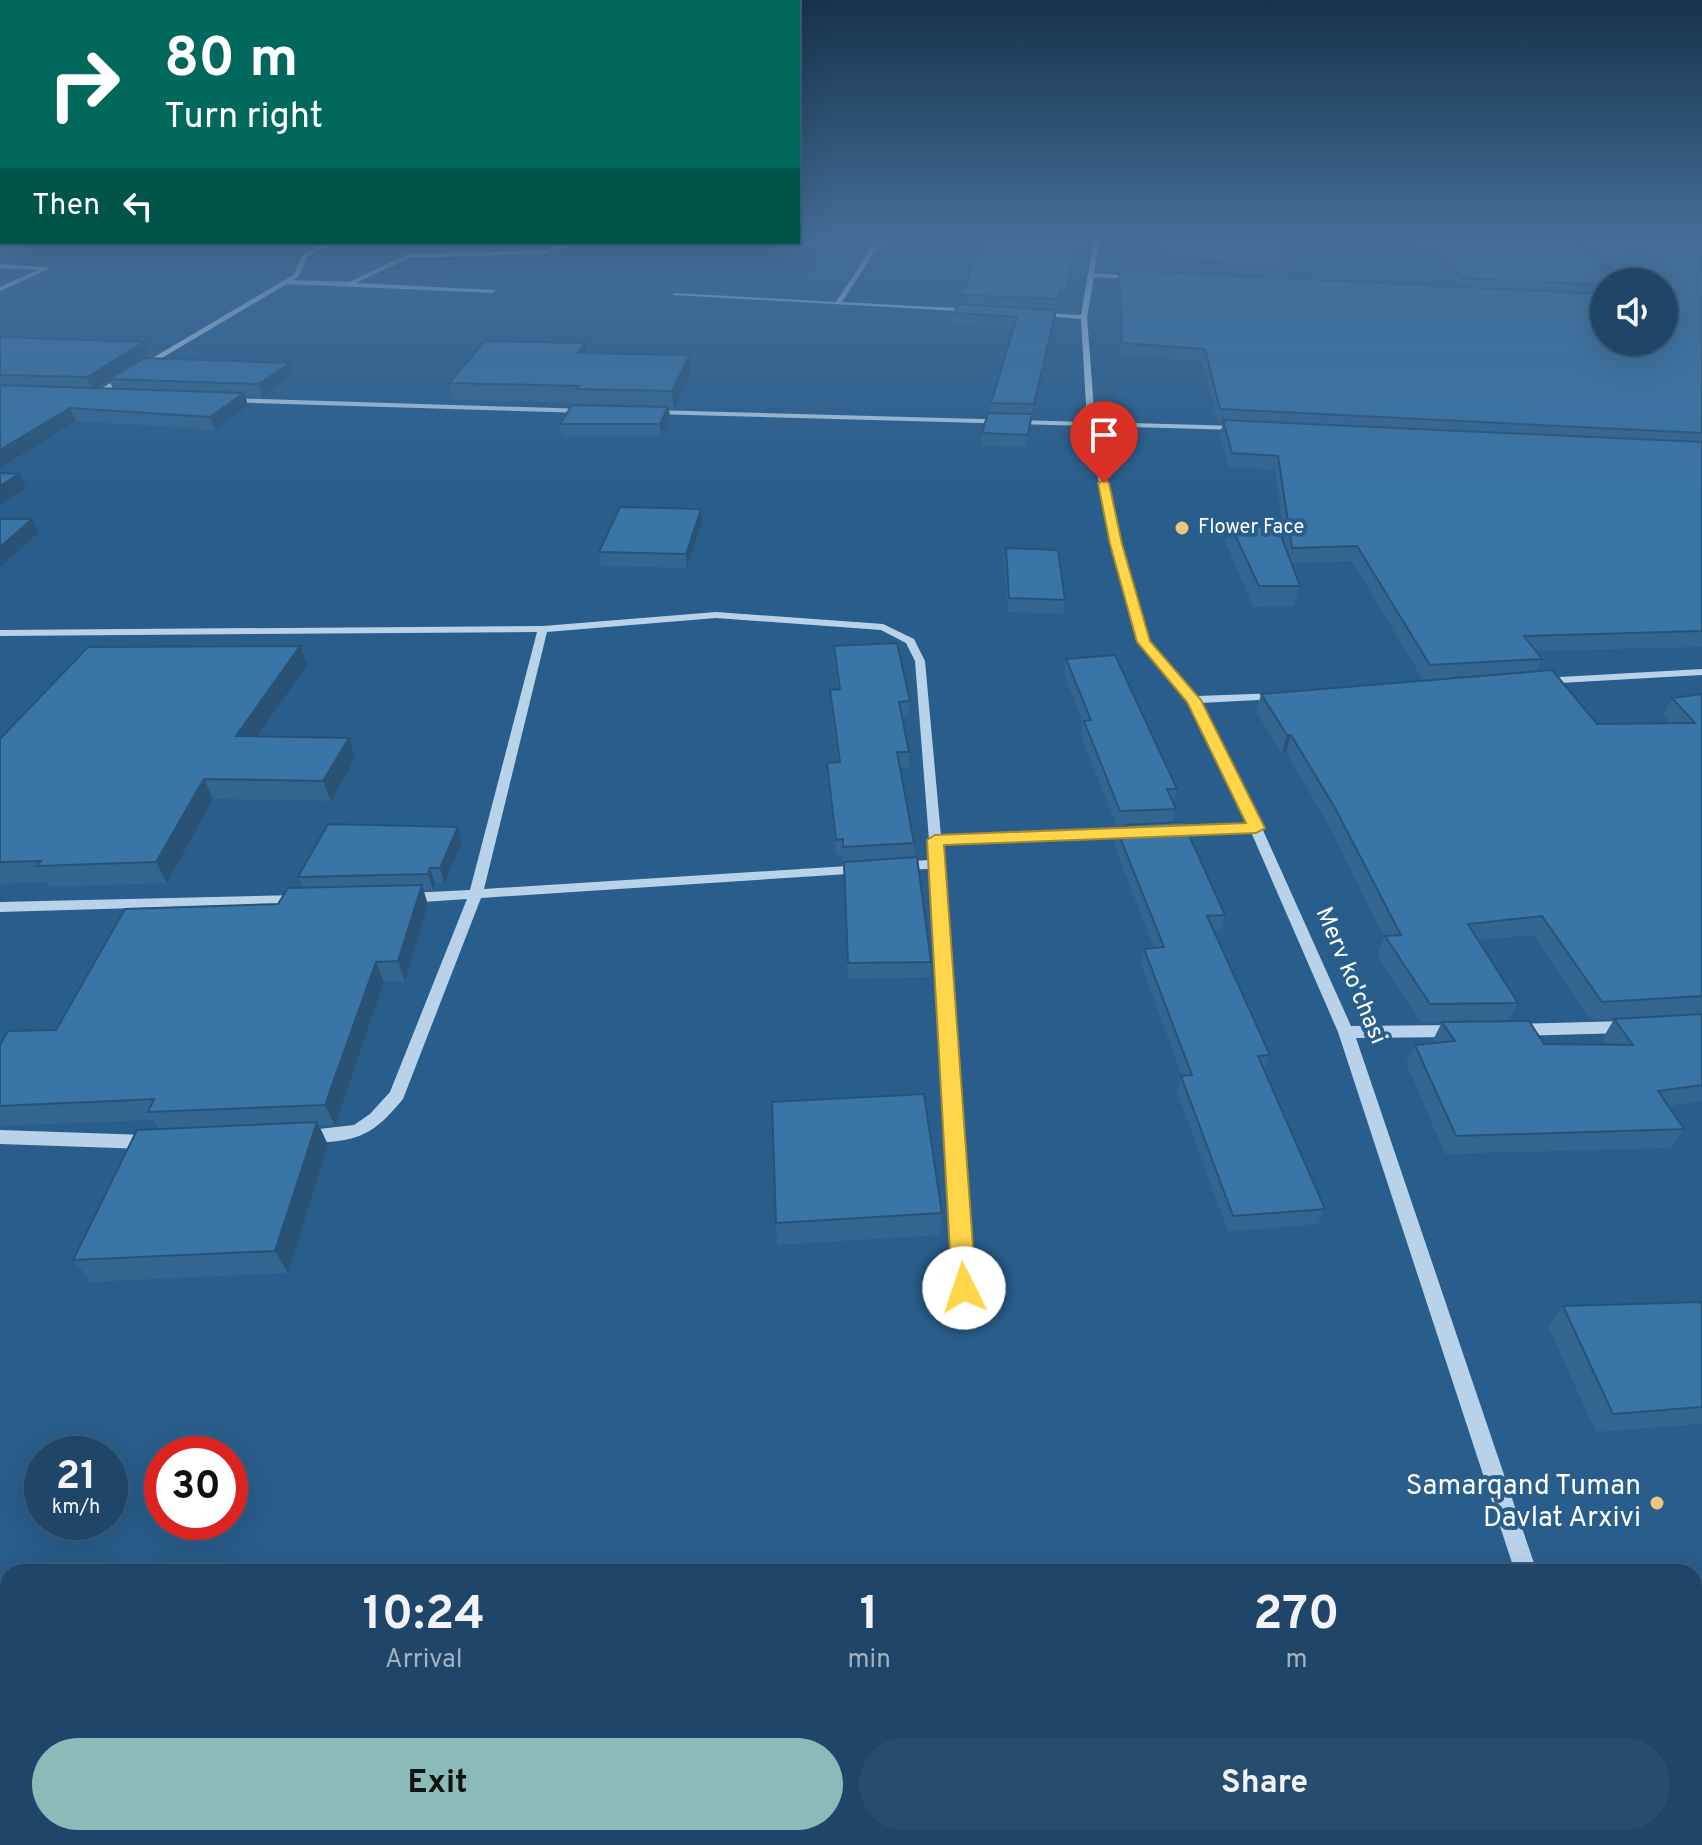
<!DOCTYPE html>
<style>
:root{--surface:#1f4668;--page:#274d6e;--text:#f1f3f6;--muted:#a1b1c0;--line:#3c5e7c;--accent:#8bbbb9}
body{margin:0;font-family:Overpass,sans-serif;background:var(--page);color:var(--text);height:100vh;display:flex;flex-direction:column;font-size:30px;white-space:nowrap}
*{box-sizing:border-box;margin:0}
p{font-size:26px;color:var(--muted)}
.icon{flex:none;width:44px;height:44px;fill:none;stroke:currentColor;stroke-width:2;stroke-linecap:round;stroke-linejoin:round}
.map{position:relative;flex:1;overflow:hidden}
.details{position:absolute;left:0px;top:1564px;width:1702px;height:282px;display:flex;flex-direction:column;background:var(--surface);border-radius:24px 24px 0 0;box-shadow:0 8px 32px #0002,0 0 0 2px var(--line)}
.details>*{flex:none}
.top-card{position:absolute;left:0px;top:0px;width:800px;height:244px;box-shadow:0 8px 32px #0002,0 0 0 2px var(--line);background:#00695c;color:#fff;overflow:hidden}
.controls{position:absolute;left:1590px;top:268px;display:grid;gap:16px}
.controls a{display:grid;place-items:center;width:88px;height:88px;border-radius:50%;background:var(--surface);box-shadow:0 8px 32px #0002,0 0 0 2px var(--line);font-size:40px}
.speed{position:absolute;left:24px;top:1436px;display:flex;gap:16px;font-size:40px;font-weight:700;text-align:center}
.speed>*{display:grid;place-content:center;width:104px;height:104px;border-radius:50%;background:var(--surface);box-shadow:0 8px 32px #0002,0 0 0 2px var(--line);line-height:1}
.speed small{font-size:20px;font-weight:400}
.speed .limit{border:12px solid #d22;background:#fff;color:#111}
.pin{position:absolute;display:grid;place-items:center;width:68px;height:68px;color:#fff;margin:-82px -34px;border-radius:50% 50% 50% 0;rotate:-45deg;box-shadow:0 0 8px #0007}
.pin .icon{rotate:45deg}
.me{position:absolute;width:88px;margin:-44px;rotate:356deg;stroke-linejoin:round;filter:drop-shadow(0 0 6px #0008)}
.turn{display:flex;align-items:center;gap:28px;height:168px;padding:0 32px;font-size:36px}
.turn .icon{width:104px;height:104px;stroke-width:2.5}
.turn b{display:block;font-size:56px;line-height:68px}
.then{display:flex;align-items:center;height:76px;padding:0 32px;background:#0003;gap:16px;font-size:30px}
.eta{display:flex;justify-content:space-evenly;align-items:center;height:136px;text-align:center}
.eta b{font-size:48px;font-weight:700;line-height:56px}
.action{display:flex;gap:16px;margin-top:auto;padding:16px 32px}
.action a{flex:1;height:92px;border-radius:48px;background:var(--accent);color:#111;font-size:32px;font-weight:700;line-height:92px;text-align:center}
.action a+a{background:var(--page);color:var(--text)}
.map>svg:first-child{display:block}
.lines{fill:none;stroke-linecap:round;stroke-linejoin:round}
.minor{fill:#b8d3e9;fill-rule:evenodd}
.wall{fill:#326590;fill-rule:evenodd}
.shaded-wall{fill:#295275}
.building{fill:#3a75a7;stroke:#295275;stroke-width:2}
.route{fill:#ffd54a;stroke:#a68a30;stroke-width:2}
.poi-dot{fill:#f0c57e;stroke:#295d8b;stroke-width:3}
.labels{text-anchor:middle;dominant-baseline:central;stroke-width:8;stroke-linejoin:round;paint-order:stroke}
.far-poi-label{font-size:20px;fill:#fff;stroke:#295d8b;text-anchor:start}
.street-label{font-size:24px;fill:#fff;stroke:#295d8b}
.near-poi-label{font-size:28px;fill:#fff;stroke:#295d8b;text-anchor:end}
</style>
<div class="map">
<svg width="1702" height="1845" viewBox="0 0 1702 1845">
<rect width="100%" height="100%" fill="#295d8b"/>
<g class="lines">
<!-- minor -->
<path class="minor" d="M878,238H884L842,302L974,309L976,312L672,295L675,293L836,302Z
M1020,238L1094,240V238H1100L1094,273L1140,277L1137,279L1094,277L1087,317L1095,422L1238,426L1242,428L1238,430L1096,426L1121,544L1149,641L1197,696L1278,693L1284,696L1278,699L1201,703L1262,828L1351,1026L1454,1025L1459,1027L1462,1031L1459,1035L1454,1037L1356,1038L1537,1572H1515L1338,1032L1251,832L1169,835L1163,831L1169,827L1248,824L1189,701L1139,642L1111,544L1088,426L651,414L647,412L651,410L1087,422L1081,319L1036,315L1039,313L1081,315L1093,244Z
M327,242H334L307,257L299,276L293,280L349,282L408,254L544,250L570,242H579L544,254L409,258L356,283L495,290L493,293L287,284L101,394L102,398L90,395L293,275L303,255Z
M0,264L46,267L49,269L0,291V287L38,270L0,268Z
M227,398L586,409L590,411L586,413L224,402L223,400Z
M716,612L883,624L914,639L925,661L941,836L1136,829L1142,833L1136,837L941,844V864L975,1318L973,1324L966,1327L959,1324L957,1318L928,869L900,870L893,866L900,862L928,860L929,840L915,661L906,643L881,630L716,618L547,632L484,889L863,865L870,869L863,873L481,898L403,1099C379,1128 364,1140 327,1142C318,1142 310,1143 301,1141L299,1136L301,1131L354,1125L370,1114L390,1092L467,899L409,903L402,898L409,893L470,890L537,632L0,636V630L543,626Z
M1702,669V675L1542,684L1536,681L1542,678Z
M300,895L307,900L305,903L0,912V902Z
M1626,1021L1631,1023L1634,1027L1631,1031L1626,1033L1519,1036L1514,1034L1511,1030L1514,1026L1519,1024Z
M0,1130L146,1135L152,1137L154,1142L152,1147L146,1149L0,1144Z
M1605,1838H1631L1633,1845H1607Z"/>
</g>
<!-- wall -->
<path class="wall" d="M948,238H1077L1065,301H1060L1057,309L1019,308L1054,320L1033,416H1032L1026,447L981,446L982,433L990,413L991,403L1014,327L953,324L954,313L961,304V295L982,246L948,244Z
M1160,238H1274L1284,266L1282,278L1457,287L1409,238H1702V647L1536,651L1542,659L1537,671L1597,724L1670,723L1663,715L1672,698L1702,694V1014L1591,1020L1533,935L1478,940L1518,1003L1508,1021L1544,1044L1608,1045L1603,1038L1614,1019L1702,1014V1101L1668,1106L1684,1129L1670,1148L1445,1154L1406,1063L1415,1045L1434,1043L1433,1040L1442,1022H1421L1377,955L1384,937L1329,826L1286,752L1282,753L1256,712L1261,694L1423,680L1352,561L1291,563L1300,586L1294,606L1253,607L1225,541L1229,522L1286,550L1275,470L1228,467L1220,434L1223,423H1218L1202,361L1120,355L1117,281L1119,270L1163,272ZM1604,282H1664L1604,342Z
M0,337L144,342L148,354L123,370L290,363L293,374L262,396L245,395L248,406L215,430L76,421L0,468ZM109,379L113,389L95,388Z
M586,353L690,355L691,372L674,409L669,408L670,418L661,436H562L560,424L579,405V403L453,400L449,383Z
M702,522L687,568L601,566L599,552Z
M1006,548L1065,600L1063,614L1008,612L1004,562Z
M834,646L910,701L909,716H902L909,752V767H900L914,843V858L931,962L930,977L848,979L843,855H836L827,778V763L838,762L830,704V690L838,689L834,660Z
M1066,659L1177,789L1174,804L1176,809L1173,823L1225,915L1221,930L1214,931L1270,1055L1264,1070L1325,1209L1318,1224L1228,1232L1177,1092L1182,1076L1141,964L1144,949L1154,948L1114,845L1117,830L1125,829L1126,826H1117L1081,736L1083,722L1064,674Z
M307,665L258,736L355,758L331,801L213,799L167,883L50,887L47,882L0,884V739Z
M458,827L462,842L444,884L435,883L433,890H423L428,905L405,981L384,982L335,1125H319L328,1145L288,1273L91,1282L73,1260L159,1129L153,1120L0,1126V1045L56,1030L278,904L303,888L298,877Z
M942,1213L940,1235L777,1245L776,1223Z
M1702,1302V1424L1596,1432L1548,1326L1563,1306Z"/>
<!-- shaded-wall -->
<path class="shaded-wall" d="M1077,238L1076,246L1065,301L1066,291Z
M1056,310L1054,320L1033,416L1034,404Z
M144,342L148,354L92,390L87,377Z
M585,343L587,360L578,353Z
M690,355L691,372L674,409L672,391Z
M290,363L293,374L262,396L259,384Z
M244,393L248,406L215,430L210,417Z
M668,407L670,418L661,436L660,424Z
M70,408L76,421L0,468V450Z
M19,474L26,488L0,504V486Z
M701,509L702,522L687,568L686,554Z
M32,519L39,532L0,567V547Z
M300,646L307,665L244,756L236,736Z
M1287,735H1291L1286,752L1282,753Z
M349,738L355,758L331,801L323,781Z
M204,779L213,799L167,883L156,862Z
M458,827L462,842L444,884L440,868Z
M430,868L435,883L433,890L428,874Z
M422,885L428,905L405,981L398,961Z
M376,962L384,982L335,1125L325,1105Z
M317,1122L328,1145L288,1273L275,1251Z"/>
<!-- building -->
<path class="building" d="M985,238H1077L1066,291H1061L1058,299L961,295Z
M1163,238H1274L1284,266L1165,260Z
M1422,238H1568L1610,277L1612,269L1581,238H1702V433L1220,409L1205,349L1122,343L1119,270L1604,294V342H1664V282H1604V285L1463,278Z
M958,304L1056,310L1034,404L991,403L1017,317L954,313Z
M0,337L144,342L87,377L0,375Z
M485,341L585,343L578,353L690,355L672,391L577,389L579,386L449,383Z
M145,358L290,363L259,384L109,379Z
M0,385L244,393L210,417L70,408L0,450Z
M572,405L668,407L660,424H560Z
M988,413L1032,414L1028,435L982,433Z
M1223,420L1702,442V631L1524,636L1542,659L1430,665L1357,546L1292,548L1278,456L1232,453Z
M0,473L19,474L0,486Z
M620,507L701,509L686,554L599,552Z
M0,519H32L0,547Z
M1275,520L1300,586H1259L1229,522Z
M1006,548L1058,550L1065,600L1009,598Z
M897,643L910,701L899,702L909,752H897L914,843L843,847V839L836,840L827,763L840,762L830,690L840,689L834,646Z
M300,646L236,736L349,738L323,781L204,779L156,862L37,866L41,861L0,862V739L88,647Z
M1115,655L1177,789H1167L1176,809L1120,811L1084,721L1091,720L1066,659Z
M1552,670L1597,724L1695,723L1672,698L1702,694V996L1602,1002L1542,916L1468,924L1518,1003L1430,1004L1385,936L1401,935L1335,808L1291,735H1287L1261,694Z
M1183,822L1225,915L1207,916L1270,1055L1258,1056L1325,1209L1233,1216L1181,1076L1192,1075L1144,949L1164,947L1117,830L1128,829L1126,825Z
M328,824L458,827L440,868H430L428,874L298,877Z
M917,857L931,962L848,963L844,862Z
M422,885L398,961L376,962L325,1105L148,1112L154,1099L0,1106V1045L8,1031L56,1030L125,909L278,904L288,888Z
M1702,1014V1085L1658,1091L1684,1129L1456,1136L1415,1045L1455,1041L1442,1022L1529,1021L1544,1044L1633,1045L1614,1019Z
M924,1094L942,1213L776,1223L772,1102Z
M317,1122L275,1251L73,1260L137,1130Z
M1702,1302V1407L1613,1414L1563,1306Z"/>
<!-- sky -->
<linearGradient id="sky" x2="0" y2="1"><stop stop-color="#17334c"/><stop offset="0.48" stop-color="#436d98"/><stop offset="1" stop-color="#436d98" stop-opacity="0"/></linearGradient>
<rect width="1702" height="496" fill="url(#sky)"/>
<!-- route -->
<path class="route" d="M1104,480L1109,483L1122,544L1150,641L1201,700L1265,828L1256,833L944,845L976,1288L973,1295L964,1299L955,1295L952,1288L927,840L935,835L1246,823L1187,702L1137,642L1110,544L1098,483Z"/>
<!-- markers -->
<g class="poi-dot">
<circle cx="1182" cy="528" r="8"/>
<circle cx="1657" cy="1503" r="8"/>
</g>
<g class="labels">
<!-- far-poi labels -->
<g class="far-poi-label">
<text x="1198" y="528">Flower Face</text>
</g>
<!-- street labels -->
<g class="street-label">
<text transform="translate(1350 976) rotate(67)">Merv ko'chasi</text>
</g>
<!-- near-poi labels -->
<g class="near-poi-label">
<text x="1641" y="1487">Samarqand Tuman<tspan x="1641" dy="32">Davlat Arxivi</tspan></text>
</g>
</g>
</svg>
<div class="controls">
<a><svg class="icon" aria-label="sound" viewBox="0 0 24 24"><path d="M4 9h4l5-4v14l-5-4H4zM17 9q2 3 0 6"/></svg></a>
</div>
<div class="speed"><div>21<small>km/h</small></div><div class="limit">30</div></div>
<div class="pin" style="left:1104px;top:483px;background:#d93025"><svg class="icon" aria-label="arrive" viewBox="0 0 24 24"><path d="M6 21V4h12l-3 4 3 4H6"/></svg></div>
<svg class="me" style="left:964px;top:1288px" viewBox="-20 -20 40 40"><circle r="19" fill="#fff"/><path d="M0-13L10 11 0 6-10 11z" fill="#ffd54a"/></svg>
<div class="top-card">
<div class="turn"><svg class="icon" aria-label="right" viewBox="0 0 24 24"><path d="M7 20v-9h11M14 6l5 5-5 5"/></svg><div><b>80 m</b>Turn right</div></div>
<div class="then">Then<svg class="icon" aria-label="left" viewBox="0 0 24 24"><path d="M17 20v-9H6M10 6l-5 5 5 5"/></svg></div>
</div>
<section class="details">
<div class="eta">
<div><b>10:24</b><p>Arrival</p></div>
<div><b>1</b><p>min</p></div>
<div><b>270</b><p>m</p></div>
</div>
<div class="action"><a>Exit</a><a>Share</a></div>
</section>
</div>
